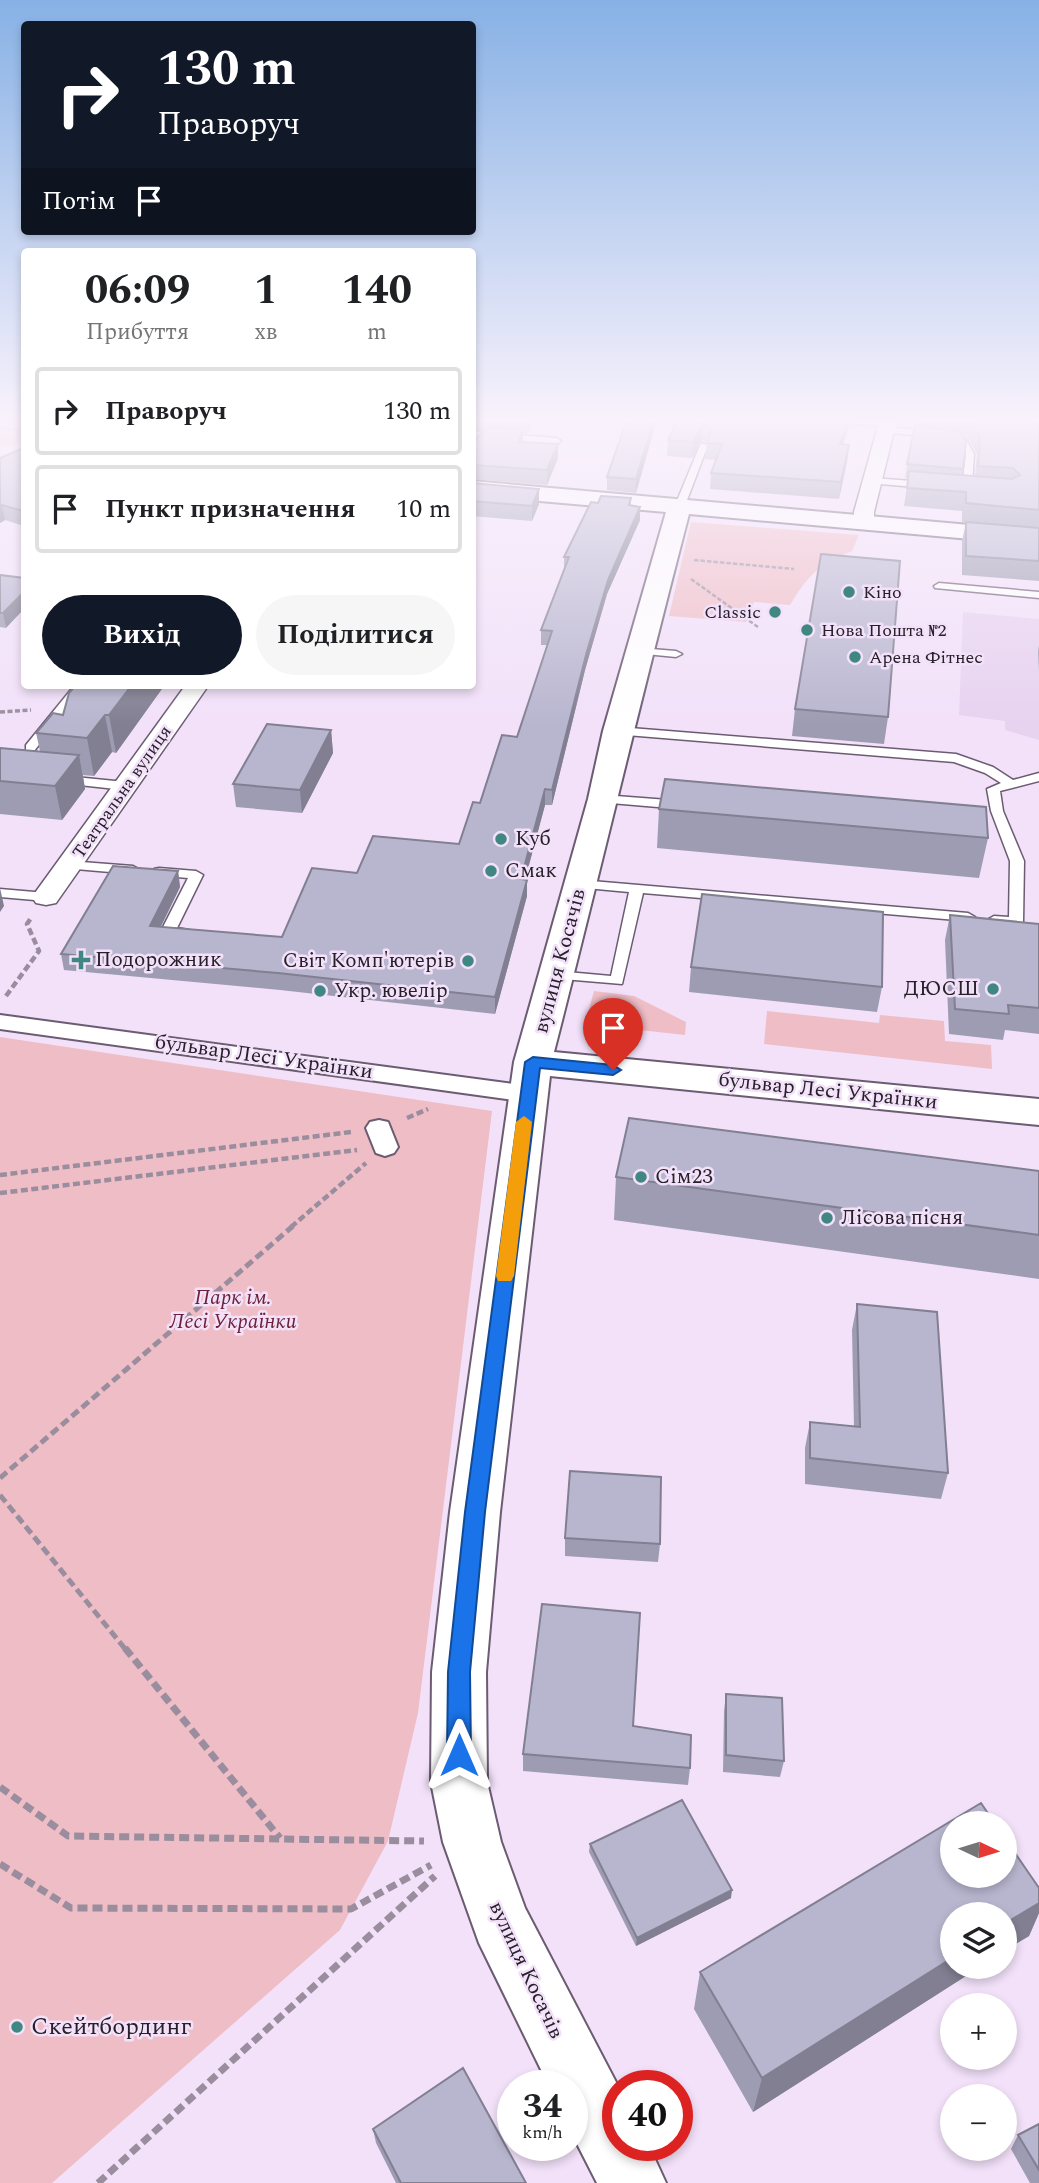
<!DOCTYPE html>
<html lang="uk">
<meta charset="utf-8">
<style>
:root{--surface:#fff;--page:#f6f6f6;--text:#202124;--muted:#757577;--line:#e0e0e0;--accent:#111827}
body{margin:0;font-family:Spectral,serif;background:var(--page);color:var(--text);height:100vh;display:flex;flex-direction:column;font-size:26px;white-space:nowrap}
*{box-sizing:border-box;margin:0}
p{font-size:23px;color:var(--muted)}
.icon{flex:none;width:38px;height:38px;fill:none;stroke:currentColor;stroke-width:2;stroke-linecap:round;stroke-linejoin:round}
.map{position:relative;flex:1;overflow:hidden}
.side{position:absolute;left:21px;top:248px;width:455px;height:441px;display:flex;flex-direction:column;background:var(--surface);border-radius:7px;box-shadow:0 4px 10px #0003}
.side>*{flex:none}
.guide{position:absolute;left:21px;top:21px;width:455px;height:214px;border-radius:7px;box-shadow:0 4px 10px #0003;background:#111827;color:#fff;overflow:hidden}
.needle{width:46px;rotate:94deg}
.fabs{position:absolute;left:940px;top:1811px;display:grid;gap:14px}
.fabs a{display:grid;place-items:center;width:77px;height:77px;border-radius:50%;background:var(--surface);box-shadow:0 4px 10px #0003;font-size:35px}
.speed{position:absolute;left:497px;top:2070px;display:flex;gap:14px;font-size:35px;font-weight:700;text-align:center}
.speed>*{display:grid;place-content:center;width:91px;height:91px;border-radius:50%;background:var(--surface);box-shadow:0 4px 10px #0003;line-height:1}
.speed small{font-size:18px;font-weight:400}
.speed .limit{border:10px solid #d22;background:#fff;color:#111}
.pin{position:absolute;display:grid;place-items:center;width:60px;height:60px;color:#fff;margin:-72px -30px;border-radius:50% 50% 50% 0;rotate:-45deg;box-shadow:0 0 7px #0007}
.pin .icon{rotate:45deg}
.me{position:absolute;width:77px;margin:-38px;rotate:0deg;stroke-linejoin:round;filter:drop-shadow(0 0 5px #0008)}
.turn{display:flex;align-items:center;gap:24px;height:147px;padding:0 21px;font-size:32px}
.turn .icon{width:91px;height:91px;stroke-width:2.5}
.turn b{display:block;font-size:49px;line-height:60px}
.then{display:flex;align-items:center;height:66px;padding:0 21px;background:#0003;gap:14px;font-size:26px}
.eta{display:flex;justify-content:space-evenly;align-items:center;height:119px;text-align:center}
.eta b{font-size:42px;font-weight:700;line-height:49px}
.primary-button{display:flex;gap:14px;margin-top:auto;padding:14px 21px}
.primary-button a{flex:1;height:80px;border-radius:42px;background:var(--accent);color:#fff;font-size:28px;font-weight:700;line-height:80px;text-align:center}
.primary-button a+a{background:var(--page);color:var(--text)}
ul{padding:0;list-style:none}
li{display:flex;align-items:center;gap:21px;height:88px;margin:0 14px 10px;padding:0 7px;border:4px solid var(--line);border-radius:7px}
li div{flex:1}
li b{display:block;font-size:26px}
li em{font-style:normal}
.map>svg:first-child{display:block}
.built{fill:#e7d2f0}
.green{fill:#efbdc6}
.lines{fill:none;stroke-linecap:round;stroke-linejoin:round}
.service-casing{stroke:#6b5c71;stroke-width:3}
.pedestrian-casing{stroke:#6b5c71;stroke-width:4}
.minor-casing{stroke:#6b5c71;stroke-width:3}
.tertiary-casing{stroke:#6b5c71;stroke-width:4}
.path-far4{stroke:#998d9e;stroke-width:2.5;stroke-dasharray:4.5 2;stroke-linecap:butt}
.path-far3{stroke:#998d9e;stroke-width:3.5;stroke-dasharray:5 2.5;stroke-linecap:butt}
.path-far2{stroke:#998d9e;stroke-width:4.5;stroke-dasharray:7 3.5;stroke-linecap:butt}
.path-far1{stroke:#998d9e;stroke-width:5;stroke-dasharray:9 4.5;stroke-linecap:butt}
.path{stroke:#998d9e;stroke-width:7;stroke-dasharray:10 5;stroke-linecap:butt}
.service{fill:#fff;fill-rule:evenodd}
.pedestrian{fill:#fff;fill-rule:evenodd}
.minor{fill:#fff;fill-rule:evenodd}
.tertiary{fill:#fff;fill-rule:evenodd}
.wall{fill:#9e9cb2;fill-rule:evenodd}
.shaded-wall{fill:#817f91}
.building{fill:#b8b5cf;stroke:#817f91;stroke-width:2}
.route{fill:#1a73e8;stroke:#114b97;stroke-width:2}
.slow{fill:#f59e0b}
.poi-dot{fill:#408783;stroke:#f2e1f9;stroke-width:2.5}
.labels{text-anchor:middle;dominant-baseline:central;stroke-width:5;stroke-linejoin:round;paint-order:stroke}
.far-poi-label{font-size:18px;fill:#262029;stroke:#f2e1f9;text-anchor:start}
.far-street-label{font-size:18px;fill:#262029;stroke:#f2e1f9}
.poi-label{font-size:21px;fill:#262029;stroke:#f2e1f9;text-anchor:start}
.street-label{font-size:21px;fill:#262029;stroke:#f2e1f9}
.park-label{font-size:21px;font-style:italic;fill:#6d2137;stroke:#f2e1f9}
.near-poi-label{font-size:24px;fill:#262029;stroke:#f2e1f9;text-anchor:start}
</style>
<div class="map">
<svg width="1039" height="2183" viewBox="0 0 1039 2183">
<rect width="100%" height="100%" fill="#f2e1f9"/>
<!-- built -->
<path class="built" d="M963,612L1039,619V740L1005,730V721L959,715Z"/>
<!-- green -->
<path class="green" d="M0,419H24V440L8,447L0,445Z
M691,522L859,535L852,551C818,565 809,574 790,605L754,602L746,622L669,616Z
M594,991L634,996L686,1022L685,1035L585,1024Z
M767,1011L879,1023L880,1015L944,1021L945,1041L991,1045L992,1069L764,1044Z
M0,1037L492,1111L418,1713L388,1841L340,1930L52,2183H0Z"/>
<g class="lines">
<defs>
<path id="service" d="M825,419H869L892,423L888,426L829,422Z
M885,427L943,432L966,439L974,454L972,486L981,489L976,492L962,488L966,454L960,443L942,438L882,432V428Z
M472,431L557,438L561,441L557,444L472,437Z
M701,443L708,445L684,508L676,510L674,508Z
M872,478L926,482L931,485L926,488L869,483V479Z
M939,583L1039,592V598L935,588L934,586Z
M639,648L676,651L682,654L676,657L635,653L633,651Z
M74,686H86L34,751H26V745Z
M618,727L956,754L993,767L1013,780L1039,773V781L1000,791L1003,811L1024,861L1023,922C1015,929 995,927 987,920L994,916L1009,917L1010,861L991,811L987,789L1001,783L985,773L954,762L614,734L612,731Z
M65,776L125,782L131,786L125,790L61,783L59,780Z
M603,795L681,801L687,805L681,809L599,802L597,799Z
M69,861L133,866L140,870L133,874L64,868L62,865Z
M159,868L196,871L203,875L177,928L189,930L191,933L189,936L168,935L161,931L188,878L154,875V869Z
M580,880L968,913L975,917L968,921L643,893L622,984L551,978L549,975L556,971L611,976L629,892L575,887L573,884L575,881Z
M0,889L46,893L53,897L46,901L0,897Z"/>
<path id="pedestrian" d="M0,1015L528,1086L537,1088L540,1094L537,1100L528,1102L0,1029Z
M379,1120L388,1122L398,1147L394,1153L385,1156L376,1153L366,1128L370,1122Z"/>
<path id="minor" d="M880,419H897L874,512V523L864,529L854,523V512Z
M185,686H208L56,903L46,905L36,903L32,897Z"/>
<path id="tertiary" d="M472,481L1039,531V545L689,514C642,693 600,873 554,1052L1039,1099V1125L550,1076L500,1512L486,1672L487,1782L501,1842L525,1908L618,2086V2146H649L666,2183H597L572,2134V2086H549L479,1943L443,1842L431,1782L432,1672L450,1512L514,1062L588,799L603,731L666,512L472,495Z"/>
</defs>
<!-- service casing -->
<use href="#service" class="service-casing"/>
<!-- pedestrian casing -->
<use href="#pedestrian" class="pedestrian-casing"/>
<!-- minor casing -->
<use href="#minor" class="minor-casing"/>
<!-- tertiary casing -->
<use href="#tertiary" class="tertiary-casing"/>
<!-- path-far4 -->
<path class="path-far4" d="M0,428L24,431
M694,560L794,569
M691,579L758,627"/>
<!-- path-far3 -->
<path class="path-far3" d="M0,712L31,710"/>
<!-- path-far2 -->
<path class="path-far2" d="M6,996L39,951L27,924L31,918
M407,1118L428,1109
M0,1175L351,1132
M0,1193L357,1150
M291,1227L366,1163"/>
<!-- path-far1 -->
<path class="path-far1" d="M0,1478L293,1226
M0,1495L126,1650"/>
<!-- path -->
<path class="path" d="M125,1648L280,1838
M0,1787L68,1836L424,1841
M0,1864L71,1908L351,1909L431,1865
M98,2183L435,1876"/>
<!-- service -->
<use href="#service" class="service"/>
<!-- pedestrian -->
<use href="#pedestrian" class="pedestrian"/>
<!-- minor -->
<use href="#minor" class="minor"/>
<!-- tertiary -->
<use href="#tertiary" class="tertiary"/>
</g>
<!-- wall -->
<path class="wall" d="M472,419H532V425L528,433H523V442L558,458L547,485L472,479V442L485,430L474,429V440L472,442Z
M627,419H657L636,493L607,490V477Z
M678,419L849,426L843,444L849,445L847,461L839,499L710,489L711,473L716,460L705,459L707,442L702,440L692,458L667,456L668,440Z
M916,419H1039V581L962,575V541L966,522L985,524L962,522V511L904,506L908,478H905ZM962,435L967,436L977,454L975,476L962,475L963,469Z
M24,450V526L5,520L0,523V458Z
M472,483L539,504L532,521L472,516Z
M631,498V506L640,520L607,594L585,670L552,805H545L525,879L527,896L495,1014L280,990L64,970L61,954L178,871L180,887L161,927L282,937L357,873L459,844L480,803L517,737L548,645H541V630L564,569V557L598,503Z
M0,575L6,628L0,627Z
M1039,645V672L1038,652Z
M75,686H164L116,753L112,752L94,776L83,775L85,789L62,820L0,814V748L40,751L36,733L63,715Z
M795,709L888,717L884,744L792,736Z
M331,730L333,753L302,813L236,807L233,784Z
M659,809L988,838L979,878L657,848Z
M950,915L1039,924V1034L1005,1030L1003,1040L949,1034L945,940Z
M691,967L882,987L877,1012L689,992Z
M1039,1171V1279L614,1220L616,1177Z
M857,1304L948,1473L941,1499L805,1484V1448L810,1422L854,1427L852,1330Z
M565,1538L660,1544L658,1562L565,1556Z
M726,1694L784,1761L780,1777L723,1772L724,1711Z
M633,1726L690,1768L688,1785L523,1771V1754Z
M981,1803L995,1824H952V1876H1004V1837L1039,1888V1913L1029,1936L1004,1951V1914H952V1967H980L753,2112L694,2009L700,1972Z
M590,1844L731,1898L636,1946L589,1852Z
M1039,2124V2183H1030L1011,2149L1018,2135Z
M373,2129L526,2183H396L376,2143Z"/>
<!-- shaded-wall -->
<path class="shaded-wall" d="M528,419H532V425L528,433Z
M654,419H657L636,493V479Z
M848,419H849V426L838,460L840,444Z
M703,424L702,440L692,458L693,442Z
M474,425V440L472,442V427Z
M523,429V444L518,442Z
M558,444V458L547,485V470Z
M849,445L847,461L839,499L841,482Z
M539,489V504L532,521V506Z
M2,505L5,520L0,523V506Z
M640,507V520L607,594L585,670L552,805V790L586,655L608,580Z
M24,592V609L6,628L3,613Z
M131,686H164L116,753L109,715Z
M105,715L112,752L94,776L87,738Z
M331,730L333,753L302,813L300,790Z
M79,755L85,789L62,820L55,786Z
M545,789V805L521,895V879Z
M178,871L180,887L153,942L150,926Z
M527,880V896L495,1014V997Z
M0,888L4,906L0,912Z
M732,1890L731,1898L636,1946L637,1938Z
M1039,1903V1913L1029,1936L1004,1951V1924Z
M952,1958V1967H980L753,2112L762,2078Z"/>
<!-- building -->
<path class="building" d="M627,419H654L636,479L607,477Z
M678,419H848L840,444L849,445L841,482L711,473L722,444L707,443L712,428L703,424L693,442L668,440Z
M970,419H1039V510L966,503V492L907,488L909,471L1012,479L1020,475L1013,468L978,466L980,437Z
M915,425L960,432L966,441L963,469L907,464Z
M489,427L523,429L518,442L558,444L547,470L472,465V442Z
M21,449L24,450V510L23,511L2,505L0,506V458Z
M472,483L539,489L532,506L472,501Z
M601,496L631,498L629,505L640,507L608,580L586,655L552,790L545,789L521,879L527,880L495,997L278,973L61,954L113,866L178,871L150,926L282,937L312,868L357,873L373,836L459,844L473,802L480,803L502,735L517,737L552,631L541,630L569,557H564L591,502L598,503Z
M966,522L1039,528V561L966,556Z
M821,554L900,561L888,717L795,709Z
M0,575L24,578V592L3,613H0Z
M75,686H131L109,715H105L87,738L36,733L53,713L63,715L69,693Z
M267,724L331,730L300,790L233,784Z
M0,748L79,755L55,786L0,781Z
M665,779L986,807L988,838L659,809Z
M702,894L883,912L882,987L691,967Z
M950,915L1039,924V1008L1008,1005L1009,1014L955,1009Z
M629,1118L1039,1171V1235L616,1177Z
M857,1304L937,1312L948,1473L810,1458V1422L860,1427Z
M570,1471L661,1477L660,1544L565,1538Z
M542,1604L640,1613L633,1726L691,1735L690,1768L523,1754Z
M726,1694L782,1698L784,1761L726,1755Z
M682,1800L732,1890L637,1938L590,1844Z
M981,1803L995,1824H952V1876H1004V1837L1039,1888V1903L1004,1924V1914H952V1958L762,2078L700,1972Z
M463,2068L526,2183H401L373,2129Z
M1039,2124V2170L1018,2135Z"/>
<!-- sky -->
<linearGradient id="sky" x2="0" y2="1"><stop stop-color="#87b1e5"/><stop offset="0.58" stop-color="#f9f2fc"/><stop offset="1" stop-color="#f9f2fc" stop-opacity="0"/></linearGradient>
<rect width="1039" height="725" fill="url(#sky)"/>
<!-- route -->
<path class="route" d="M533,1057L613,1065L621,1070L613,1075L540,1068L485,1512L470,1672L471,1755L467,1763L459,1766L451,1763L447,1755L448,1672L465,1512L525,1062Z"/>
<!-- slow -->
<path class="slow" d="M524,1116L532,1122L514,1276L511,1281H498L496,1276L516,1122Z"/>
<!-- markers -->
<g class="poi-dot">
<circle cx="849" cy="592" r="7"/>
<circle cx="775" cy="612" r="7"/>
<circle cx="807" cy="630" r="7"/>
<circle cx="855" cy="657" r="7"/>
<circle cx="501" cy="839" r="7"/>
<circle cx="491" cy="871" r="7"/>
<path d="M77.5 949.5h7v7h7v7h-7v7h-7v-7h-7v-7h7z"/>
<circle cx="468" cy="961" r="7"/>
<circle cx="993" cy="989" r="7"/>
<circle cx="320" cy="991" r="7"/>
<circle cx="641" cy="1177" r="7"/>
<circle cx="827" cy="1218" r="7"/>
<circle cx="17" cy="2027" r="7"/>
</g>
<g class="labels">
<!-- far-poi labels -->
<g class="far-poi-label">
<text x="863" y="592">Кіно</text>
<text x="761" y="612" text-anchor="end">Classic</text>
<text x="821" y="630">Нова Пошта №2</text>
<text x="869" y="657">Арена Фітнес</text>
</g>
<!-- far-street labels -->
<g class="far-street-label">
<text transform="translate(122 792) rotate(-55)">Театральна вулиця</text>
</g>
<!-- poi labels -->
<g class="poi-label">
<text x="515" y="839">Куб</text>
<text x="505" y="871">Смак</text>
<text x="95" y="960">Подорожник</text>
<text x="454" y="961" text-anchor="end">Світ Комп'ютерів</text>
<text x="979" y="989" text-anchor="end">ДЮСШ</text>
<text x="334" y="991">Укр. ювелір</text>
<text x="655" y="1177">Сім23</text>
<text x="841" y="1218">Лісова пісня</text>
</g>
<!-- street labels -->
<g class="street-label">
<text transform="translate(560 961) rotate(-75)">вулиця Косачів</text>
<text transform="translate(264 1057) rotate(8)">бульвар Лесі Українки</text>
<text transform="translate(828 1091) rotate(6)">бульвар Лесі Українки</text>
<text transform="translate(526 1970) rotate(65)">вулиця Косачів</text>
</g>
<!-- park labels -->
<g class="park-label">
<text x="233" y="1298">Парк ім.<tspan x="233" dy="24">Лесі Українки</tspan></text>
</g>
<!-- near-poi labels -->
<g class="near-poi-label">
<text x="31" y="2027">Скейтбординг</text>
</g>
</g>
</svg>
<div class="fabs">
<a><svg class="needle" viewBox="-14 -14 28 28"><path d="M0-13l5 13h-10z" fill="#e53935"/><path d="M0 13l5-13h-10z" fill="#757577"/></svg></a>
<a><svg class="icon" aria-label="layers" viewBox="0 0 24 24"><path d="M12 4l9 5-9 5-9-5zM3 14l9 5 9-5"/></svg></a>
<a>+</a>
<a>−</a>
</div>
<div class="speed"><div>34<small>km/h</small></div><div class="limit">40</div></div>
<div class="pin" style="left:613px;top:1070px;background:#d93025"><svg class="icon" aria-label="arrive" viewBox="0 0 24 24"><path d="M6 21V4h12l-3 4 3 4H6"/></svg></div>
<svg class="me" style="left:459px;top:1755px" viewBox="-20 -20 40 40"><path d="M0-17L14 15 0 8-14 15z" fill="#1a73e8" stroke="#fff" stroke-width="4"/></svg>
<div class="guide">
<div class="turn"><svg class="icon" aria-label="right" viewBox="0 0 24 24"><path d="M7 20v-9h11M14 6l5 5-5 5"/></svg><div><b>130 m</b>Праворуч</div></div>
<div class="then">Потім<svg class="icon" aria-label="arrive" viewBox="0 0 24 24"><path d="M6 21V4h12l-3 4 3 4H6"/></svg></div>
</div>
<section class="side">
<div class="eta">
<div><b>06:09</b><p>Прибуття</p></div>
<div><b>1</b><p>хв</p></div>
<div><b>140</b><p>m</p></div>
</div>
<ul>
<li><svg class="icon" aria-label="right" viewBox="0 0 24 24"><path d="M7 20v-9h11M14 6l5 5-5 5"/></svg><div><b>Праворуч</b></div><em>130 m</em></li>
<li><svg class="icon" aria-label="arrive" viewBox="0 0 24 24"><path d="M6 21V4h12l-3 4 3 4H6"/></svg><div><b>Пункт призначення</b></div><em>10 m</em></li>
</ul>
<div class="primary-button"><a>Вихід</a><a>Поділитися</a></div>
</section>
</div>
